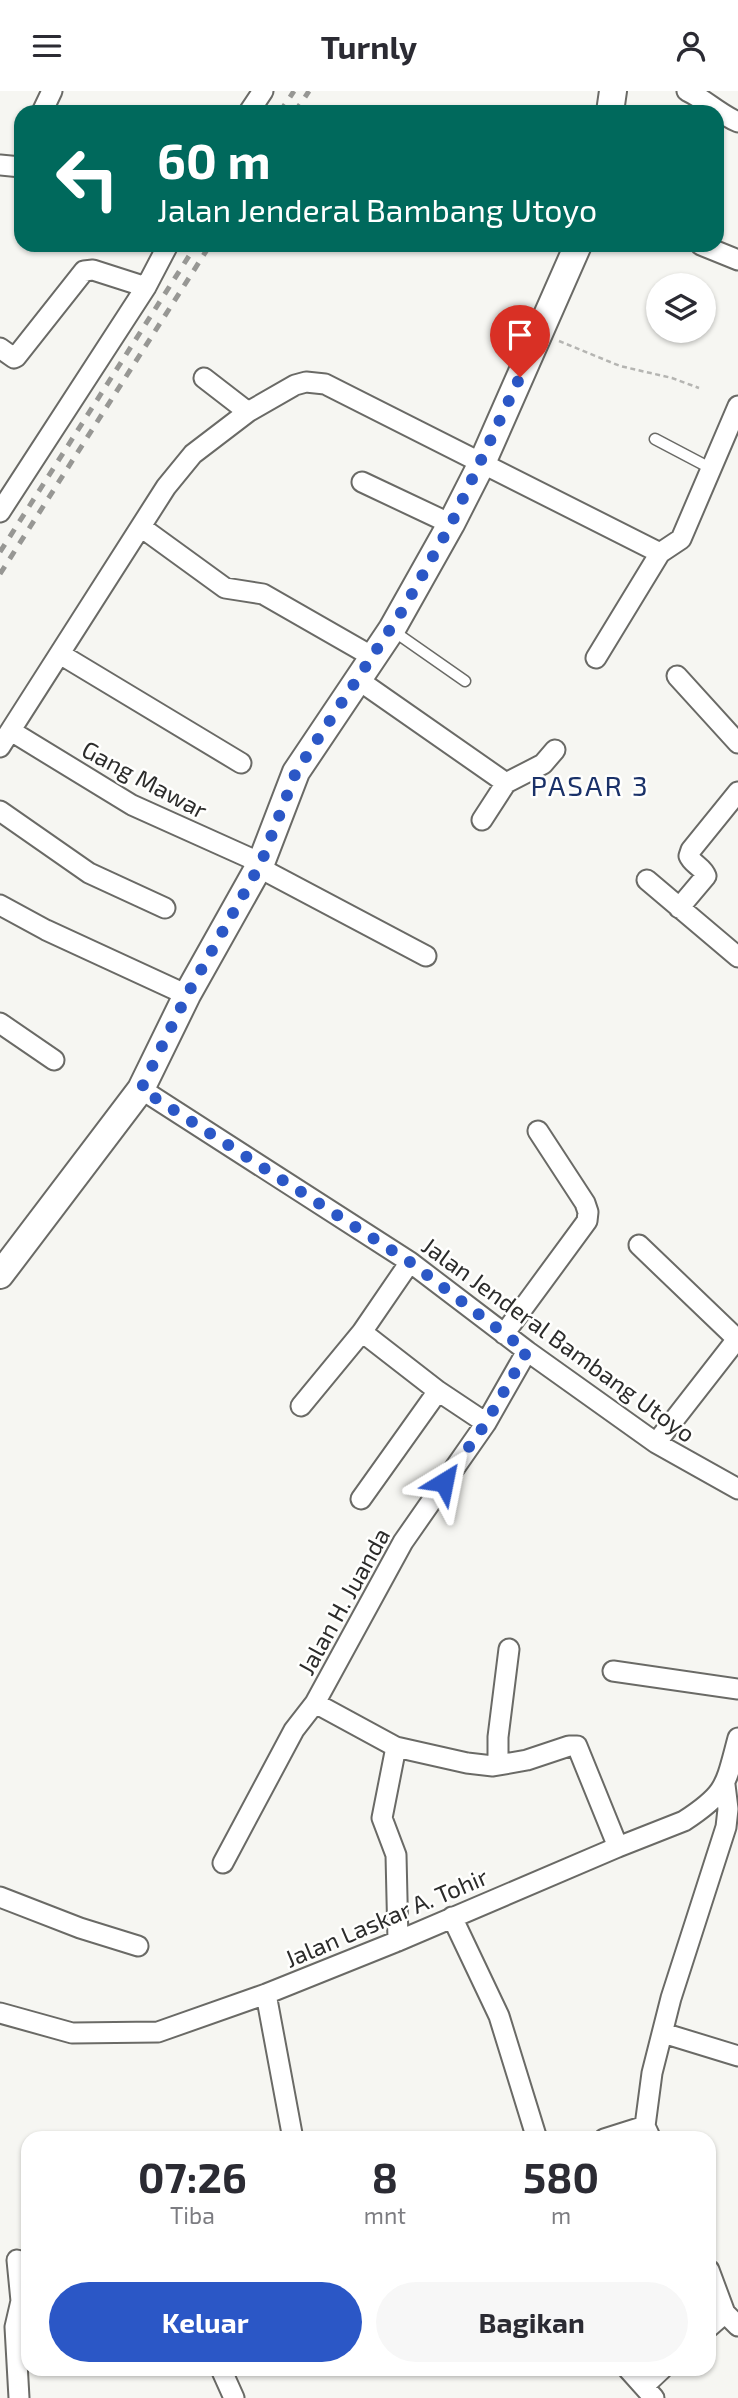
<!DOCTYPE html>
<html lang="id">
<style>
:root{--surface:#fff;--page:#f7f7f7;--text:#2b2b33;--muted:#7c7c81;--accent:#2b57c6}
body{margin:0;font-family:"Exo 2",sans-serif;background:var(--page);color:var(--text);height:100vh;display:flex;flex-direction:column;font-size:26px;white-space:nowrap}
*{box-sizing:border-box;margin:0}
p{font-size:23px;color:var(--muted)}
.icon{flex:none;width:38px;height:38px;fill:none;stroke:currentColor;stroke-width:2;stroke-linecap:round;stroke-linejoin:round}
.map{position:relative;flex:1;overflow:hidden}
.side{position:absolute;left:21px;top:2040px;width:695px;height:245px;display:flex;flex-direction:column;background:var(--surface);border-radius:21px;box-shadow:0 2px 5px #0004}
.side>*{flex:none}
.hud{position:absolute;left:14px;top:14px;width:710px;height:147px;border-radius:21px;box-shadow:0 2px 5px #0004;background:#00695c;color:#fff;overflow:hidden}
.controls{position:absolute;left:646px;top:182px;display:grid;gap:14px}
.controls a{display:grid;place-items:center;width:70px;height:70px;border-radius:50%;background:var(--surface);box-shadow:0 2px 5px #0004;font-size:35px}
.pin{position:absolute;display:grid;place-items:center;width:60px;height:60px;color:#fff;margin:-72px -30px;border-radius:50% 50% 50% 0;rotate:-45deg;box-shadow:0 0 7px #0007}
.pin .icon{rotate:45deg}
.me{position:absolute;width:77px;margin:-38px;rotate:35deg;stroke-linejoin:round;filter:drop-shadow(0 0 5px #0008)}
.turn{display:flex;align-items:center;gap:24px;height:147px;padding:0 28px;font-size:32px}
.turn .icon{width:91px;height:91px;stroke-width:2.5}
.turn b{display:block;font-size:49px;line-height:60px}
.eta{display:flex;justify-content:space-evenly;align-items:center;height:119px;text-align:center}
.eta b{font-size:42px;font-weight:700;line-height:49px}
.cta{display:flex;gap:14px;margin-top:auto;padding:14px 28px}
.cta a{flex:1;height:80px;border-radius:42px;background:var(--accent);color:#fff;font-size:28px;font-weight:700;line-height:80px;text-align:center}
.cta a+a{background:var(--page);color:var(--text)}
header{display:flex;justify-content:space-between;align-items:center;height:91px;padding:0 28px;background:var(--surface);font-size:32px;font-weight:700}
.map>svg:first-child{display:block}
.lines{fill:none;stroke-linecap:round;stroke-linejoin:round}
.lane-casing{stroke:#6a6a66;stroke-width:13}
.street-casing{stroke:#6a6a66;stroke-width:23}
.secondary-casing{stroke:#6a6a66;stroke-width:30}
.path{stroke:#b5b5b2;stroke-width:2.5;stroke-dasharray:5 3.5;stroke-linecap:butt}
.lane{stroke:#fff;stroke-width:10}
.street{stroke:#fff;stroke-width:19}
.secondary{stroke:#fff;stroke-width:26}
.rail{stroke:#979794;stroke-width:5;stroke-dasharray:9 9;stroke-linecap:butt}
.route{stroke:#2b57c6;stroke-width:12;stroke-dasharray:0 21.6}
.labels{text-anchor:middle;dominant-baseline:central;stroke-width:5;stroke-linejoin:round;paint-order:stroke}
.street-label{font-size:24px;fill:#2c2c2b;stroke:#fffffe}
.quarter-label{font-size:28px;letter-spacing:2px;fill:#1a3168;stroke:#fffffe}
</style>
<header><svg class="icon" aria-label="menu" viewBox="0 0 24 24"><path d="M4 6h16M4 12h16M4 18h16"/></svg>Turnly<svg class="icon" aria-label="person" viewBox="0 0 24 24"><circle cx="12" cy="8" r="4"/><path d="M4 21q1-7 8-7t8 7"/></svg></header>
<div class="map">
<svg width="738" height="2307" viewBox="0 0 738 2307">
<rect width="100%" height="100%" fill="#f6f6f2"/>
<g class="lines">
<defs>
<path id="lane" d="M655,348L712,378
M392,539L465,590"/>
<path id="street" d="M687,0C706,9 719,23 738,31
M42,21L52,0
M249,21L263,0
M0,74L21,76
M701,154L738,169
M0,257L14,267L16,266L84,180L93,179L146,196
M204,287L248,321
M362,391L451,433
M0,421L146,196L168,154
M141,436L225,497L263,503L373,566
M60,563L241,672
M596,567L660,462L681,448L738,315
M677,585L738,652
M357,588L506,692L482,729
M11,640L132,714L261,772
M0,656L166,396L193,363L248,321L295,294L306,291L325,293L660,462
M506,692L543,673L555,659
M0,720L89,782L165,817
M258,776L426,865
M647,789L738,866
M0,814L46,839L187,904
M679,817L706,785C703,776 692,773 689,765L691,759L738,701
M0,932L54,969
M141,998L410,1171L527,1260L656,1352L738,1398
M639,1154L737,1248L656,1352
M362,1241L438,1300L486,1332
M504,1243L587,1130L588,1121L585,1112L538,1040
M301,1315L362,1241L410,1171
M361,1408L438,1300
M613,1580L738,1598
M315,1612L396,1656L467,1672L493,1675L527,1669L569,1655H577L618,1756
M396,1656L382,1727L396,1764L398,1850
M498,1673V1646L509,1558
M223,1772L294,1639L315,1612L403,1451L486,1332L527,1260
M0,1806L80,1837L138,1855
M452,1826L499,1925L537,2048
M266,1903L293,2048
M0,1922L72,1942L158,1941L266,1903L398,1850L618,1756L684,1730C727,1702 725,1695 738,1647
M663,1942L738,1965
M604,2048L645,2035
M651,2048L645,2035L652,1982L671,1907L726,1736L728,1718L725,1694
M17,2169L21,2210L15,2236L19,2307
M709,2179L725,2222L738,2235
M709,2236L725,2222
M221,2278L234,2307
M628,2278L654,2307
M644,2295L662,2278"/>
<path id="secondary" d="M610,21L613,0
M0,1184L141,998L187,904L261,772L296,681L392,538L451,433L482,372L578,154"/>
</defs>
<!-- lane casing -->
<use href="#lane" class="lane-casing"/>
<!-- street casing -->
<use href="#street" class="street-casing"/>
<!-- secondary casing -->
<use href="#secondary" class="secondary-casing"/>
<!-- path -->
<path class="path" d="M559,250L620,275L672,287L699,297"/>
<!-- lane -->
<use href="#lane" class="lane"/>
<!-- street -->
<use href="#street" class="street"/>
<!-- secondary -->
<use href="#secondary" class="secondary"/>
<!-- rail -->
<path class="rail" d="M280,21L294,0
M295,21L309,0
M0,461L196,154
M0,483L210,154"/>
</g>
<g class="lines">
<!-- route -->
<path class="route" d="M444,1391L486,1332L527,1260L410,1171L141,998L187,904L261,772L296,681L404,517L451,433L520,286"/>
</g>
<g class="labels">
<!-- street labels -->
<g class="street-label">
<text transform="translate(145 688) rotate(28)">Gang Mawar</text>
<text transform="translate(559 1248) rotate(36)">Jalan Jenderal Bambang Utoyo</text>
<text transform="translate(343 1510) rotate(-61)">Jalan H. Juanda</text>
<text transform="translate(386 1826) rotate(-23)">Jalan Laskar A. Tohir</text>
</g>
<!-- quarter labels -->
<g class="quarter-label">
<text x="590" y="694">PASAR 3</text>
</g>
</g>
</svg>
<div class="controls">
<a><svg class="icon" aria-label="layers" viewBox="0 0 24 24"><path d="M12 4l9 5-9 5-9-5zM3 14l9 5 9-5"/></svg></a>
</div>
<div class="pin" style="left:520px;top:286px;background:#d93025"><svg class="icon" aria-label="arrive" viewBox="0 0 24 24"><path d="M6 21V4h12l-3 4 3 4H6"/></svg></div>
<svg class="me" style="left:444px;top:1391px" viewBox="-20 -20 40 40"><path d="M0-17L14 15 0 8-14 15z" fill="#2b57c6" stroke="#fff" stroke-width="4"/></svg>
<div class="hud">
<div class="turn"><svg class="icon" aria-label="left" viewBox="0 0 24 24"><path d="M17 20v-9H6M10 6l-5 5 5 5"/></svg><div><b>60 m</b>Jalan Jenderal Bambang Utoyo</div></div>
</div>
<section class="side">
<div class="eta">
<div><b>07:26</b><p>Tiba</p></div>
<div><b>8</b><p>mnt</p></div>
<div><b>580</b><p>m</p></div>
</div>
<div class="cta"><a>Keluar</a><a>Bagikan</a></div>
</section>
</div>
